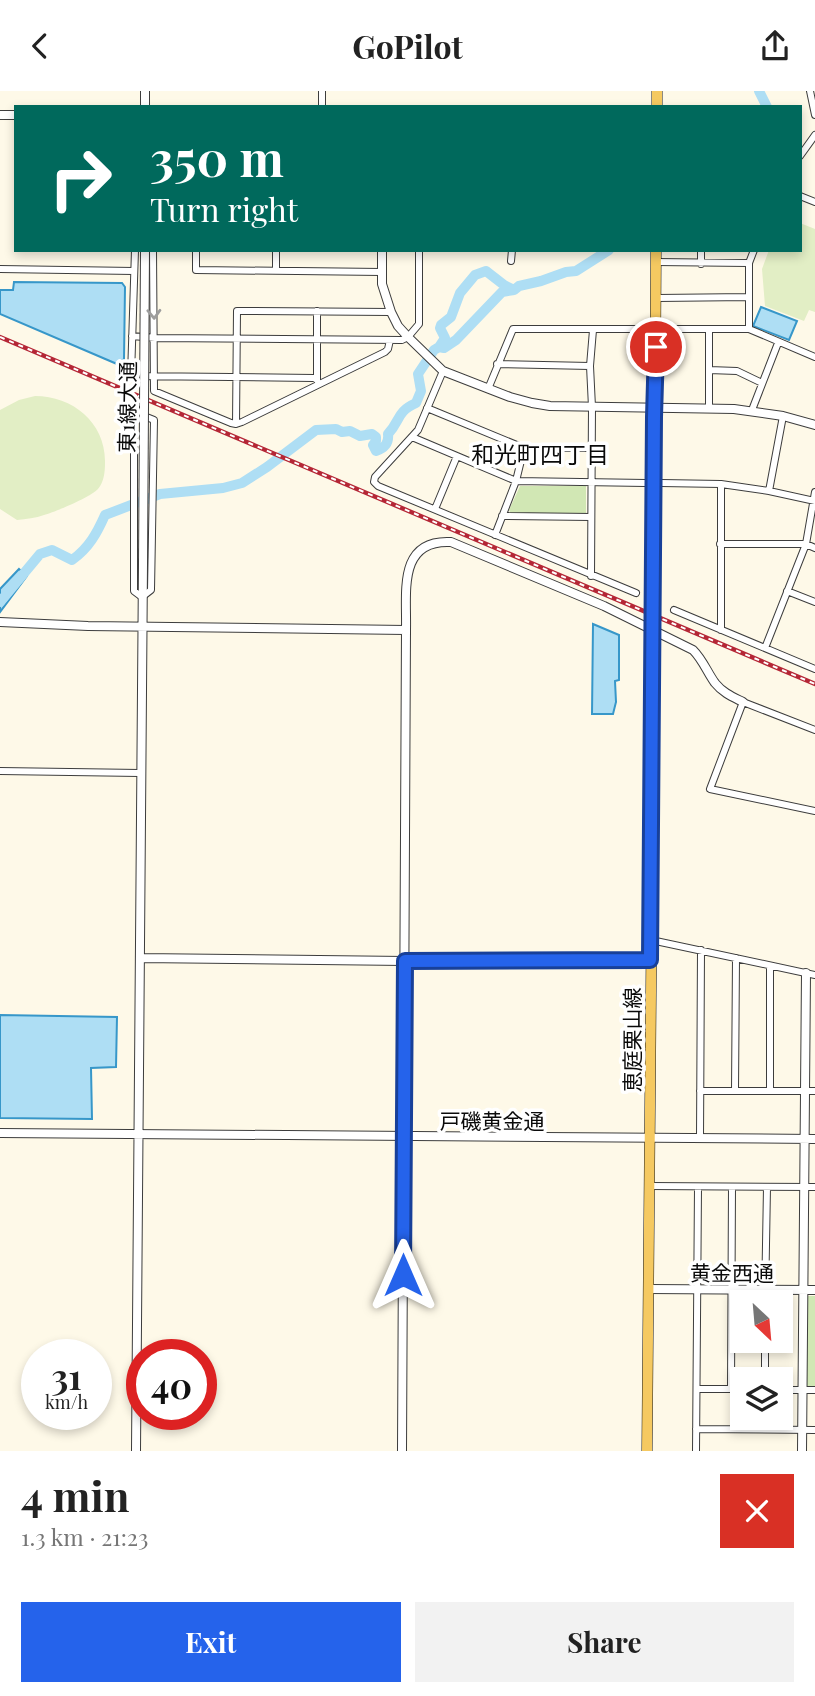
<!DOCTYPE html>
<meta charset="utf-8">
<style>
:root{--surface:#fff;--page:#f2f2f2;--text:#222;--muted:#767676;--accent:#2563eb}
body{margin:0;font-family:"Playfair Display","Noto Sans JP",serif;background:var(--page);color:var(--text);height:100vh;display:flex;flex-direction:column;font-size:26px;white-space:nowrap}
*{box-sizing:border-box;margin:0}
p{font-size:23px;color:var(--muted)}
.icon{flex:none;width:38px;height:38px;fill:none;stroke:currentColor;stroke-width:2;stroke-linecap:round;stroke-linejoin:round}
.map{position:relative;height:1360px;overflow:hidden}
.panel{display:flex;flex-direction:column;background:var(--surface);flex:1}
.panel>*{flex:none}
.guide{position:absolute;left:14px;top:14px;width:788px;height:147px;border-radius:0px;box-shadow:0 4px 10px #0003;background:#00695c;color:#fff;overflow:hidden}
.needle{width:46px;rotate:154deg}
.controls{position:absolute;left:730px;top:1199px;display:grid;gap:14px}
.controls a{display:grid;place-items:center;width:63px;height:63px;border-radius:0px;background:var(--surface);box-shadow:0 4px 10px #0003;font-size:35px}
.speed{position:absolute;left:21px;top:1248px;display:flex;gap:14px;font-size:35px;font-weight:700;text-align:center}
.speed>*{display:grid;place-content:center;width:91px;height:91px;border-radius:50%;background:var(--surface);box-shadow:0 4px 10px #0003;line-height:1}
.speed small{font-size:18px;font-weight:400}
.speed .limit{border:10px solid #d22;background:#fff;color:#111}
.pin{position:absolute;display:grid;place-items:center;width:60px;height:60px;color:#fff;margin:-30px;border:4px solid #fff;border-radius:50%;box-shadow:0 2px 7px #0007}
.me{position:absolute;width:77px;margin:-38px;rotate:0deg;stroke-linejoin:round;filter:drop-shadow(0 0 5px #0008)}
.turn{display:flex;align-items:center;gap:24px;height:147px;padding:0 21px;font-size:32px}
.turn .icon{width:91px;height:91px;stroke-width:2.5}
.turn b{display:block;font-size:49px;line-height:60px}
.round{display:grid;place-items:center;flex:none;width:74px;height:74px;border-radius:0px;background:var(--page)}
.summary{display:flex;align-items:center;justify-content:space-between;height:119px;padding:0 21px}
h1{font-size:42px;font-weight:700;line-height:52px}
.button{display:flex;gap:14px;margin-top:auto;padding:14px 21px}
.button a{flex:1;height:80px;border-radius:0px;background:var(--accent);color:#fff;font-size:28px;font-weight:700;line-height:80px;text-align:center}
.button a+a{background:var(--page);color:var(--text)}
header{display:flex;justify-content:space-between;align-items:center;height:91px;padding:0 21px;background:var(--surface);font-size:32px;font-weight:700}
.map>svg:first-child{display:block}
.green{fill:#d1e7b4}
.pitch{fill:#e2eec5}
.water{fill:#aedef4;stroke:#3797c9;stroke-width:2}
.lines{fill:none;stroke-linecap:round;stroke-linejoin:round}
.river{stroke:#aedef4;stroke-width:10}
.minor-casing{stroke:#3d3d3d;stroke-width:8}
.tertiary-casing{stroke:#3d3d3d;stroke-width:10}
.primary-casing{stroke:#1b1b1b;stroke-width:11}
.minor{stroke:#fff;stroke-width:6}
.tertiary{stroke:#fff;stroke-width:8}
.primary{stroke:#f5c961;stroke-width:10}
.rail-casing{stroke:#b52736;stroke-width:4.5}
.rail{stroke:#fff;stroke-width:2;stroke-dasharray:5;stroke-linecap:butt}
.tertiary-bridge-casing{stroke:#3d3d3d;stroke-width:10;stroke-linecap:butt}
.primary-bridge-casing{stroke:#1b1b1b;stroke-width:11;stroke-linecap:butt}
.tertiary-bridge{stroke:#fff;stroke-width:8}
.primary-bridge{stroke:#f5c961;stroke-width:10}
.oneway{stroke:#9d9d9d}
.route-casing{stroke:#184099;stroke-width:18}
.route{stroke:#2563eb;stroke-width:12}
.labels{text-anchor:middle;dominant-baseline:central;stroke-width:7;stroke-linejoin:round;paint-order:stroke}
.street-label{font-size:21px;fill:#0a0a0a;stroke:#fff}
.neighbourhood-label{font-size:23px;fill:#0a0a0a;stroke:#fff}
</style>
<header><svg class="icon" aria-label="back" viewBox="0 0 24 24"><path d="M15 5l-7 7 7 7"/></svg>GoPilot<svg class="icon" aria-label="share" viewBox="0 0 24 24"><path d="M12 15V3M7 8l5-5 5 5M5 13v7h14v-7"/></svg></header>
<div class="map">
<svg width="815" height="1360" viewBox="0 0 815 1360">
<rect width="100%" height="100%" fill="#fef9e8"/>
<!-- green -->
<path class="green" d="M520,395H586V422L511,423L509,419Z
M808,1205H815V1295H806Z"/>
<!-- pitch -->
<path class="pitch" d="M800,132L815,138V221L809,219L804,230L765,215L762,178L769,159H800Z
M35,305C73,305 106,332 105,372C105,381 104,391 98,398C91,406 55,421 44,424C36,427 26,428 17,429L0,418V319L19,309Z"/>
<!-- water -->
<path class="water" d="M14,191L122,192L125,196L124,268L117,273L0,223V199H13Z
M761,216L797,230L789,249L753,235Z
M19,478L27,485L0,521V498Z
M593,533L619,544V589L615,590L616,611L613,623H592Z
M0,924L117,926L116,976L91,977L92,1028L0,1027Z"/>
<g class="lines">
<!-- river -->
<path class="river" d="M759,0L767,16
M439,256L444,257L456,249L502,201L514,199
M0,511L40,463L52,459L72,469C89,457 97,442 105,424L160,403L223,397L242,392L267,376L316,339L336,338L342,341L350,340L360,345L372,343L376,346V350L373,354L376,360C385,357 389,352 388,343C401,329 396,321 416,312L421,300L418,283L434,259L439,256L445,247L440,237L441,234L451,226L460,202L475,184L486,180L504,194L514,199L519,195L541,190L566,181L576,180L609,159"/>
<defs>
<path id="minor" d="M810,0L815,24
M322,16V0
M800,65L815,44
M800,105L815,111
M135,159L131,285L314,287L317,289L319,293
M153,159L154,300L231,332L236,333L242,331L385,261L388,258L390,249
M196,159V179L382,181
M701,159V173
M511,170L512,159
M656,171L749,172
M0,178L134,180
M276,179V159
M657,207L749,206
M317,220V289
M749,238V172L754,159
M132,245L155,247L402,249L408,246L419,233V159
M497,273L590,275
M709,279L737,280L762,292
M443,280L418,339L375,386L374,391L378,395L636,502
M488,298L513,238H749L815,266
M427,317L524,357H591
M709,318V240
M752,319L778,252
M134,321L154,329L151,499L142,506L134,500Z
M236,333L237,220L391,221
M412,346L516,390L646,392
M661,392L721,393L769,400L815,410
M769,400L783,325
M435,418L457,365
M502,425L591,426
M495,444L516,390L524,357
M720,453H806L815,457
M591,485L592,316L590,275L593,239
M787,500L815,511
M674,519L815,578
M721,539V393
M765,557L806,453L815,401
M815,639L743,611L710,698L815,720
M0,680L140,682
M651,849L815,884
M700,1000H815
M735,1000L736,867
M770,1000V875
M700,1047L701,859
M650,1095L815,1096
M765,1211L767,1096
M765,1250V1288
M697,1298H742
M731,1298L732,1096
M780,1299H815
M696,1338L815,1339
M696,1360L698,1096"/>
<path id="tertiary" d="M145,16V0
M0,24H16
M382,159V193L391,221L398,235L408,246L443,280L510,306L532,312L550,315L734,318L783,325L815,334
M0,531L88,535L406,539L402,1360
M406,539C407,502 397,448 451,451L604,515L693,559C703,569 707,581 715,592C723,602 733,606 743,611
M140,867L405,870L650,869
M0,1042L815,1048
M649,1198L815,1199
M136,1360L143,473
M802,1360L806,882"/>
<path id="primary" d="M657,16V0
M654,504L656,159
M647,1360L654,558"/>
</defs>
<!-- minor casing -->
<use href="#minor" class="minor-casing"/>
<!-- tertiary casing -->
<use href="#tertiary" class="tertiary-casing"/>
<!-- primary casing -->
<use href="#primary" class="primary-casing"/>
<!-- minor -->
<use href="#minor" class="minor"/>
<!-- tertiary -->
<use href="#tertiary" class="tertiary"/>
<!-- primary -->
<use href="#primary" class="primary"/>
<defs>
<path id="rail" d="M0,246L815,593"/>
</defs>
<!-- rail casing -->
<use href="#rail" class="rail-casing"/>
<!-- rail -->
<use href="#rail" class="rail"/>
<defs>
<path id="tertiary-bridge" d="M143,473L145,159"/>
<path id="primary-bridge" d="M654,558V504"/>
</defs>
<!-- tertiary-bridge casing -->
<use href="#tertiary-bridge" class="tertiary-bridge-casing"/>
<!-- primary-bridge casing -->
<use href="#primary-bridge" class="primary-bridge-casing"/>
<!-- tertiary-bridge -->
<use href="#tertiary-bridge" class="tertiary-bridge"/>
<!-- primary-bridge -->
<use href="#primary-bridge" class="primary-bridge"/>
</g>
<!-- one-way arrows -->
<defs><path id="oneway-chevron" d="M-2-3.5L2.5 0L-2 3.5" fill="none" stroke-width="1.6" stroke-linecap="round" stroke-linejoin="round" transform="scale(1.75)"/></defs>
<use class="oneway" href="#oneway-chevron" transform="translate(154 223) rotate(88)"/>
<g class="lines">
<defs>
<path id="route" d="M403,1184L405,870L650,869L654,326L656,256"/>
</defs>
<!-- route casing -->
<use href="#route" class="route-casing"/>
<!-- route -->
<use href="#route" class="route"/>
</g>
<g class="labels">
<!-- street labels -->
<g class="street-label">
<text transform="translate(126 316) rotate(-89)">東1線大通</text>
<text transform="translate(631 949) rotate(-90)">恵庭栗山線</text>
<text x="492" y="1029">戸磯黄金通</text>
<text x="732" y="1181">黄金西通</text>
</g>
<!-- neighbourhood labels -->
<g class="neighbourhood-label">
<text x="540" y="362">和光町四丁目</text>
</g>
</g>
</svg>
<div class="controls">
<a><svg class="needle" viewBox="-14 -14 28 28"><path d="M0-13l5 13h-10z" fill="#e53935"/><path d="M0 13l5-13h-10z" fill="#767676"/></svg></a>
<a><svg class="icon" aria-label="layers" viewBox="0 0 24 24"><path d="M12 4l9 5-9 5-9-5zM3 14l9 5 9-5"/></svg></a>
</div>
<div class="speed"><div>31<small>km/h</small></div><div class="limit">40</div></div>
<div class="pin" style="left:656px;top:256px;background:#d93025"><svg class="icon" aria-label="arrive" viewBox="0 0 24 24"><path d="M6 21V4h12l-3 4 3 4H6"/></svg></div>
<svg class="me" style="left:403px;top:1184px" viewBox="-20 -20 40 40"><path d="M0-17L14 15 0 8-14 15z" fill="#2563eb" stroke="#fff" stroke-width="4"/></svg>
<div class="guide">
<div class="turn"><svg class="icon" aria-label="right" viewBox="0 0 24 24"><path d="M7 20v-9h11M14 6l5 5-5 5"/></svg><div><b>350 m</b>Turn right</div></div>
</div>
</div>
<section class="panel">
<div class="summary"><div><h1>4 min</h1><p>1.3 km · 21:23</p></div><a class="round" style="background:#d93025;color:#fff"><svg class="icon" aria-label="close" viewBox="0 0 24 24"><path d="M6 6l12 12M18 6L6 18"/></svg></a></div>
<div class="button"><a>Exit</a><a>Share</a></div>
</section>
